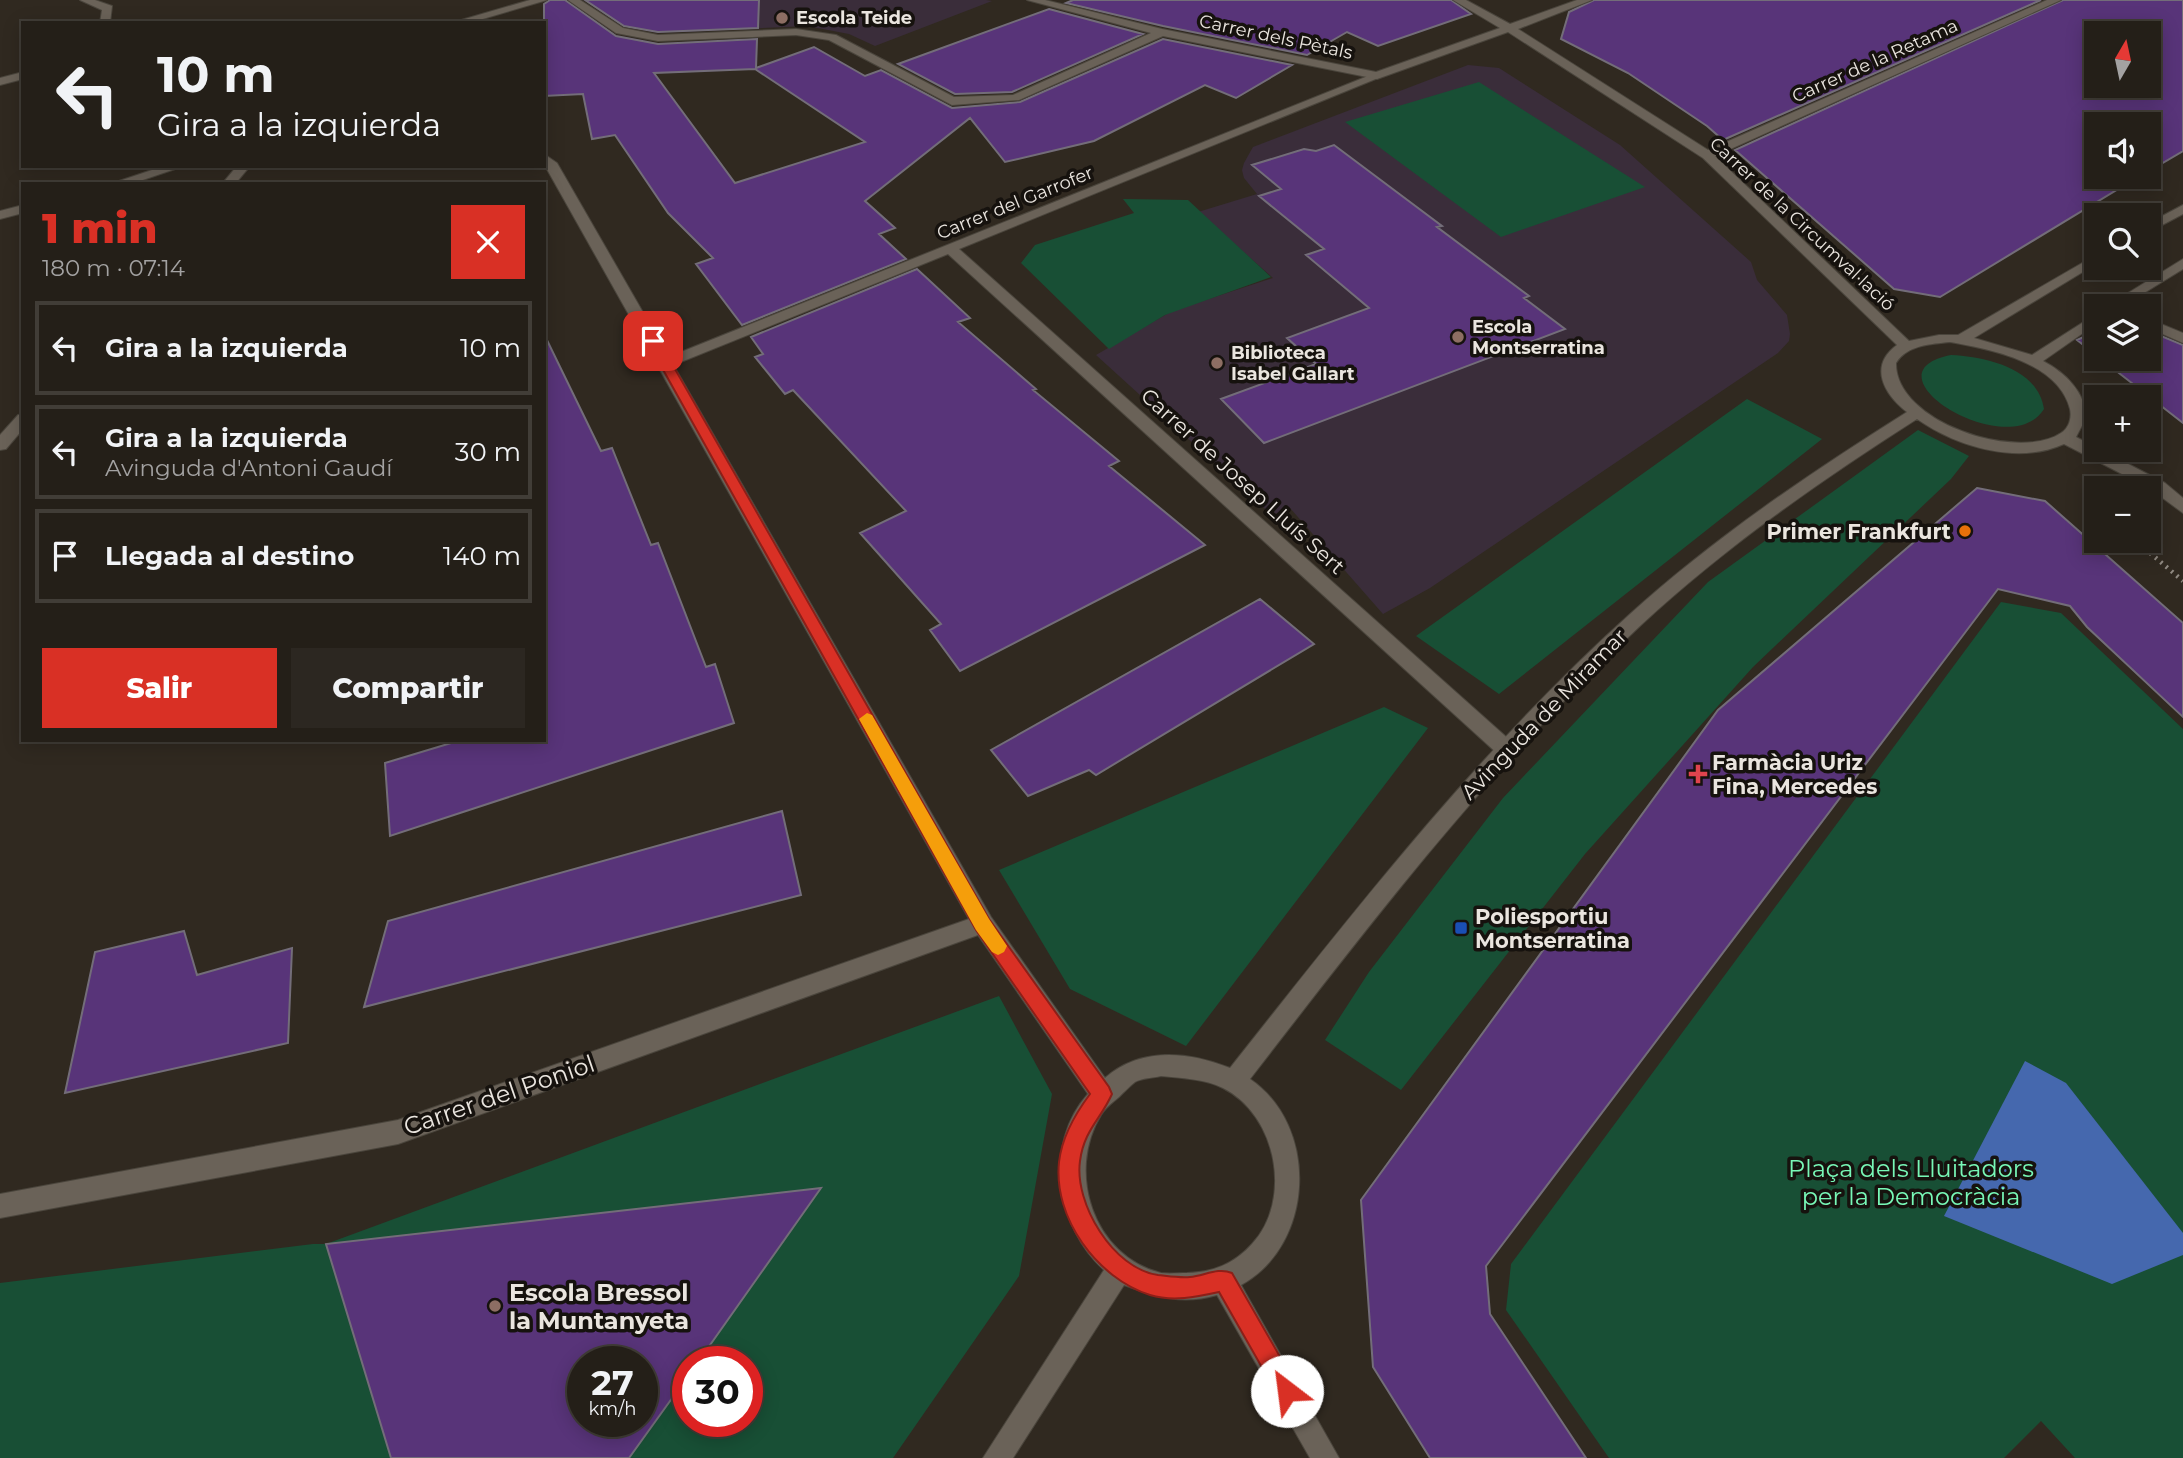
<!DOCTYPE html>
<html lang="es">
<meta charset="utf-8">
<style>
:root{--surface:#241f18;--page:#2c2721;--text:#f1f3f6;--muted:#a3a2a2;--line:#413d37;--accent:#d93025}
body{margin:0;font-family:Montserrat,sans-serif;background:var(--page);color:var(--text);height:100vh;display:flex;flex-direction:column;font-size:26px;white-space:nowrap}
*{box-sizing:border-box;margin:0}
p{font-size:23px;color:var(--muted)}
.icon{flex:none;width:38px;height:38px;fill:none;stroke:currentColor;stroke-width:2;stroke-linecap:round;stroke-linejoin:round}
.map{position:relative;flex:1;overflow:hidden}
.drawer{position:absolute;left:21px;top:182px;width:525px;height:560px;display:flex;flex-direction:column;background:var(--surface);border-radius:0px;box-shadow:0 4px 18px #0003,0 0 0 2px var(--line)}
.drawer>*{flex:none}
.banner{position:absolute;left:21px;top:21px;width:525px;height:147px;border-radius:0px;box-shadow:0 4px 18px #0003,0 0 0 2px var(--line);background:#241f18;color:var(--text);overflow:hidden}
.needle{width:46px;rotate:9deg}
.buttons{position:absolute;left:2084px;top:21px;display:grid;gap:14px}
.buttons a{display:grid;place-items:center;width:77px;height:77px;border-radius:0px;background:var(--surface);box-shadow:0 4px 18px #0003,0 0 0 2px var(--line);font-size:35px}
.speed{position:absolute;left:567px;top:1346px;display:flex;gap:14px;font-size:35px;font-weight:700;text-align:center}
.speed>*{display:grid;place-content:center;width:91px;height:91px;border-radius:50%;background:var(--surface);box-shadow:0 4px 18px #0003,0 0 0 2px var(--line);line-height:1}
.speed small{font-size:18px;font-weight:400}
.speed .limit{border:10px solid #d22;background:#fff;color:#111}
.pin{position:absolute;display:grid;place-items:center;width:60px;height:60px;color:#fff;margin:-30px;border-radius:14px;box-shadow:0 4px 10px #0006}
.me{position:absolute;width:77px;margin:-38px;rotate:330deg;stroke-linejoin:round;filter:drop-shadow(0 0 5px #0008)}
.turn{display:flex;align-items:center;gap:24px;height:147px;padding:0 21px;font-size:32px}
.turn .icon{width:91px;height:91px;stroke-width:2.5}
.turn b{display:block;font-size:49px;line-height:60px}
.round{display:grid;place-items:center;flex:none;width:74px;height:74px;border-radius:0px;background:var(--page)}
.summary{display:flex;align-items:center;justify-content:space-between;height:119px;padding:0 21px}
h1{font-size:42px;font-weight:800;line-height:52px;color:var(--accent)}
.button{display:flex;gap:14px;margin-top:auto;padding:14px 21px}
.button a{flex:1;height:80px;border-radius:0px;background:var(--accent);color:#fff;font-size:28px;font-weight:800;line-height:80px;text-align:center}
.button a+a{background:var(--page);color:var(--text)}
ul{padding:0;list-style:none}
li{display:flex;align-items:center;gap:21px;height:94px;margin:0 14px 10px;padding:0 7px;border:4px solid var(--line);border-radius:0px}
li div{flex:1}
li b{display:block;font-size:26px}
li em{font-style:normal}
.map>svg:first-child{display:block}
.education{fill:#3a2d3a}
.green{fill:#184f35;fill-rule:evenodd}
.water{fill:#4568ae}
.building{fill:#583479;stroke:#736d79;stroke-width:2;fill-rule:evenodd}
.lines{fill:none;stroke-linecap:round;stroke-linejoin:round}
.pedestrian-casing{stroke:#4a453c;stroke-width:2}
.minor-casing{stroke:#4a453c;stroke-width:2}
.path-far1{stroke:#908a82;stroke-width:3.5;stroke-dasharray:2 4.5;stroke-linecap:butt}
.path{stroke:#908a82;stroke-width:4.5;stroke-dasharray:2 5;stroke-linecap:butt}
.pedestrian{fill:#6a6258;fill-rule:evenodd}
.minor{fill:#6a6258;fill-rule:evenodd}
.route{fill:#d93025;stroke:#8d1f18;stroke-width:2}
.slow{fill:#f59e0b}
.education-dot{fill:#8d6e63;stroke:#16120e;stroke-width:2.5}
.food-dot{fill:#e8710a;stroke:#16120e;stroke-width:2.5}
.health-dot{fill:#e0444e;stroke:#16120e;stroke-width:2.5}
.transit-dot{fill:#1a4fb4;stroke:#16120e;stroke-width:2.5}
.labels{text-anchor:middle;dominant-baseline:central;stroke-width:7;stroke-linejoin:round;paint-order:stroke}
.far-poi-label{font-size:18px;font-weight:bold;fill:#eae5df;stroke:#16120e;text-anchor:start}
.far-street-label{font-size:18px;fill:#eae5df;stroke:#16120e}
.street-label{font-size:21px;fill:#eae5df;stroke:#16120e}
.poi-label{font-size:21px;font-weight:bold;fill:#eae5df;stroke:#16120e;text-anchor:start}
.near-street-label{font-size:24px;fill:#eae5df;stroke:#16120e}
.near-park-label{font-size:24px;fill:#78f8b7;stroke:#16120e}
.near-poi-label{font-size:24px;font-weight:bold;fill:#eae5df;stroke:#16120e;text-anchor:start}
</style>
<div class="map">
<svg width="2183" height="1458" viewBox="0 0 2183 1458">
<rect width="100%" height="100%" fill="#302920"/>
<!-- education -->
<path class="education" d="M593,0H986L992,1L875,46L849,34L807,26L676,32L652,30Z
M1468,65L1499,68L1620,145L1751,262L1757,280L1787,315L1790,334L1789,341L1778,353L1430,588L1383,614L1290,508L1272,515L1096,355L1172,311L1273,278L1198,212L1257,194L1244,178L1242,170L1244,163L1253,147Z"/>
<!-- green -->
<path class="green" d="M1479,82L1645,187L1501,237L1345,122Z
M1123,199L1188,200L1271,277L1165,315L1109,349L1021,263L1035,245L1134,213Z
M1951,355C1986,357 2038,368 2044,409C2009,465 1859,373 1951,355Z
M1747,399L1822,439L1499,694L1416,636Z
M1918,430L1969,456L1951,479L1753,667L1585,854L1401,1090L1325,1040L1369,972L1503,798L1708,582Z
M2001,602L2061,613L2183,729V1458H2075L2041,1421L2004,1458H1609L1506,1310L1511,1264Z
M1384,707L1428,728L1186,1046L1070,989L999,870Z
M999,996L1052,1094L1019,1276L893,1458H0V1283L313,1244H326ZM583,1362H642V1421H583ZM688,1362H747V1421H688Z"/>
<!-- water -->
<path class="water" d="M2025,1061L2066,1083L2183,1233V1255L2112,1284L1944,1216Z"/>
<!-- building -->
<path class="building" d="M550,0H565L616,36L658,44L757,39L756,68L814,47L865,76L881,70L952,108L1020,102L1163,39L1292,65L1236,98L1205,85L1094,141L1005,162L970,118L865,201L895,228L879,234L906,259L742,325L696,264L713,258L668,213L615,135L592,139L583,94L544,96V4ZM755,69L865,142L735,183L654,73Z
M585,0H759L758,28L658,32L624,26Z
M1073,0H1451L1471,14L1378,46L1347,32L1307,55L1163,26L1066,3Z
M1594,0H2041L1723,140L1707,126L1628,73L1561,39L1569,12Z
M2063,0H2183V151L2149,171V124H2096V177H2138L1940,297L1894,289L1735,150ZM2096,33H2149V86H2096Z
M1049,9L1143,34L1012,92L955,94L898,64Z
M1334,145L1442,226L1437,227L1529,296L1524,298L1565,329L1264,443L1221,399L1316,364L1287,338L1369,308L1306,255L1324,249L1259,196L1281,189L1252,165L1304,149L1316,151Z
M917,269L970,318L958,322L1036,389L1033,390L1119,461L1109,466L1205,545L960,671L930,630L941,624L860,533L906,511L793,390L785,394L755,357L763,354L751,337Z
M2096,331V355L2077,340Z
M2149,331L2183,345V423L2101,359H2149Z
M544,334L601,451L612,448L651,545L658,543L706,667L715,664L734,723L390,836L385,763L461,740H544Z
M1977,488L2045,501L2183,623V717L2087,627L2070,606L1998,589L1486,1266L1490,1314L1586,1458H1430L1373,1367L1361,1200L1718,710Z
M1260,599L1314,644L1096,775L1089,770L1028,796L991,750Z
M782,811L801,895L364,1007L388,921Z
M184,931L197,975L292,948L288,1043L65,1093L95,952Z
M821,1188L698,1362H688V1376L629,1458H391L326,1244ZM583,1362H642V1421H583Z"/>
<g class="lines">
<defs>
<path id="pedestrian" d="M1373,74L1383,76L959,249L1513,743L1516,749L1513,755L1506,757L1499,755L948,254L671,366H661L659,363L661,360Z"/>
<path id="minor" d="M80,0H95L112,6L110,23H100L102,10Z
M530,0H547L469,23H451Z
M568,0H580L623,28L658,35L796,29L836,35L954,97L1013,95L1151,33L1027,0H1045L1162,29L1376,72L1500,28L1453,0H1466L1510,24L1577,0H1592L1518,29L1708,150L2047,0H2061L1715,156L1909,341L1939,335H1958L2096,255V264L1974,338L2032,355L2096,314V324L2043,361C2064,372 2086,392 2086,418L2076,437L2165,483L2183,498V513L2149,488L2064,444C2018,465 1957,447 1917,419C1820,481 1725,547 1641,625C1494,762 1372,921 1250,1079C1320,1127 1314,1245 1241,1285L1339,1458H1310L1217,1295C1182,1305 1157,1297 1124,1285L1013,1458H983L1104,1270C1056,1227 1043,1144 1088,1094L978,935L398,1144L0,1218V1194L398,1120L969,919L544,164V154L557,163L991,917L1105,1078C1140,1047 1188,1051 1230,1068C1355,910 1479,750 1629,615C1714,538 1810,473 1907,412C1884,394 1868,366 1897,345L1703,158L1508,32L1377,79L1163,36L1019,100L952,105L829,40L796,35L658,41L616,33ZM1950,342C1990,349 2058,362 2070,409C2072,418 2069,428 2061,433C2017,462 1895,422 1896,363C1907,345 1931,344 1950,342ZM1161,1076C1181,1078 1205,1079 1223,1088C1277,1115 1293,1200 1252,1244C1234,1264 1214,1272 1187,1273C1179,1273 1169,1274 1161,1273C1093,1256 1066,1172 1101,1115C1105,1108 1113,1102 1119,1097C1124,1092 1130,1086 1135,1082C1142,1078 1153,1078 1161,1076Z
M23,72V79L0,85V78Z
M164,166H184L131,184H110Z
M237,166H250L235,184H222Z
M23,205V213L0,219V211Z
M2183,205V214L2149,232V223Z
M2183,259V269L2123,306H2107Z
M2149,319L2183,333V343L2149,328Z
M23,414V429L6,449L0,450V435L18,415Z"/>
</defs>
<!-- pedestrian casing -->
<use href="#pedestrian" class="pedestrian-casing"/>
<!-- minor casing -->
<use href="#minor" class="minor-casing"/>
<!-- path-far1 -->
<path class="path-far1" d="M2137,541L2152,554"/>
<!-- path -->
<path class="path" d="M2150,553L2183,581"/>
<!-- pedestrian -->
<use href="#pedestrian" class="pedestrian"/>
<!-- minor -->
<use href="#minor" class="minor"/>
</g>
<!-- route -->
<path class="route" d="M653,337L659,341L989,919L1109,1087L1112,1094C1101,1119 1084,1130 1080,1161C1074,1203 1113,1269 1158,1275C1168,1276 1180,1278 1190,1277C1204,1276 1218,1267 1232,1273L1295,1383L1299,1391L1295,1399L1287,1403L1280,1399L1219,1292C1196,1297 1173,1302 1150,1295C1097,1278 1053,1218 1059,1162C1062,1136 1075,1114 1090,1094L976,930L647,341Z"/>
<!-- slow -->
<path class="slow" d="M867,713L872,715L989,919L1007,946L1004,952L998,955L992,952L976,930L859,719Z"/>
<!-- markers -->
<g class="education-dot">
<circle cx="782" cy="18" r="7"/>
<circle cx="1458" cy="337" r="7"/>
<circle cx="1217" cy="363" r="7"/>
<circle cx="495" cy="1306" r="7"/>
</g>
<circle class="food-dot" cx="1965" cy="531" r="7"/>
<path class="health-dot" d="M1694.5 763.5h7v7h7v7h-7v7h-7v-7h-7v-7h7z"/>
<rect class="transit-dot" x="1454" y="921" width="14" height="14" rx="3.5"/>
<g class="labels">
<!-- far-poi labels -->
<g class="far-poi-label">
<text x="796" y="18">Escola Teide</text>
<text x="1472" y="327">Escola<tspan x="1472" dy="21">Montserratina</tspan></text>
<text x="1231" y="353">Biblioteca<tspan x="1231" dy="21">Isabel Gallart</tspan></text>
</g>
<!-- far-street labels -->
<g class="far-street-label">
<text transform="translate(1276 37) rotate(12)">Carrer dels Pètals</text>
<text transform="translate(1875 61) rotate(-24)">Carrer de la Retama</text>
<text transform="translate(1015 203) rotate(-22)">Carrer del Garrofer</text>
<text transform="translate(1802 224) rotate(43)">Carrer de la Circumval·lació</text>
</g>
<!-- street labels -->
<g class="street-label">
<text transform="translate(1243 481) rotate(42)">Carrer de Josep Lluís Sert</text>
<text transform="translate(1544 714) rotate(-46)">Avinguda de Miramar</text>
</g>
<!-- poi labels -->
<g class="poi-label">
<text x="1951" y="531" text-anchor="end">Primer Frankfurt</text>
<text x="1712" y="762">Farmàcia Uriz<tspan x="1712" dy="24">Fina, Mercedes</tspan></text>
<text x="1475" y="916">Poliesportiu<tspan x="1475" dy="24">Montserratina</tspan></text>
</g>
<!-- near-street labels -->
<g class="near-street-label">
<text transform="translate(499 1095) rotate(-19)">Carrer del Poniol</text>
</g>
<!-- near-park labels -->
<g class="near-park-label">
<text x="1911" y="1168">Plaça dels Lluitadors<tspan x="1911" dy="28">per la Democràcia</tspan></text>
</g>
<!-- near-poi labels -->
<g class="near-poi-label">
<text x="509" y="1292">Escola Bressol<tspan x="509" dy="28">la Muntanyeta</tspan></text>
</g>
</g>
</svg>
<div class="buttons">
<a><svg class="needle" viewBox="-14 -14 28 28"><path d="M0-13l5 13h-10z" fill="#e53935"/><path d="M0 13l5-13h-10z" fill="#a3a2a2"/></svg></a>
<a><svg class="icon" aria-label="sound" viewBox="0 0 24 24"><path d="M4 9h4l5-4v14l-5-4H4zM17 9q2 3 0 6"/></svg></a>
<a><svg class="icon" aria-label="search" viewBox="0 0 24 24"><circle cx="10" cy="10" r="6"/><path d="M15 15l6 6"/></svg></a>
<a><svg class="icon" aria-label="layers" viewBox="0 0 24 24"><path d="M12 4l9 5-9 5-9-5zM3 14l9 5 9-5"/></svg></a>
<a>+</a>
<a>−</a>
</div>
<div class="speed"><div>27<small>km/h</small></div><div class="limit">30</div></div>
<div class="pin" style="left:653px;top:341px;background:#d93025"><svg class="icon" aria-label="arrive" viewBox="0 0 24 24"><path d="M6 21V4h12l-3 4 3 4H6"/></svg></div>
<svg class="me" style="left:1287px;top:1391px" viewBox="-20 -20 40 40"><circle r="19" fill="#fff"/><path d="M0-13L10 11 0 6-10 11z" fill="#d93025"/></svg>
<div class="banner">
<div class="turn"><svg class="icon" aria-label="left" viewBox="0 0 24 24"><path d="M17 20v-9H6M10 6l-5 5 5 5"/></svg><div><b>10 m</b>Gira a la izquierda</div></div>
</div>
<section class="drawer">
<div class="summary"><div><h1>1 min</h1><p>180 m · 07:14</p></div><a class="round" style="background:#d93025;color:#fff"><svg class="icon" aria-label="close" viewBox="0 0 24 24"><path d="M6 6l12 12M18 6L6 18"/></svg></a></div>
<ul>
<li><svg class="icon" aria-label="left" viewBox="0 0 24 24"><path d="M17 20v-9H6M10 6l-5 5 5 5"/></svg><div><b>Gira a la izquierda</b></div><em>10 m</em></li>
<li><svg class="icon" aria-label="left" viewBox="0 0 24 24"><path d="M17 20v-9H6M10 6l-5 5 5 5"/></svg><div><b>Gira a la izquierda</b><p>Avinguda d'Antoni Gaudí</p></div><em>30 m</em></li>
<li><svg class="icon" aria-label="arrive" viewBox="0 0 24 24"><path d="M6 21V4h12l-3 4 3 4H6"/></svg><div><b>Llegada al destino</b></div><em>140 m</em></li>
</ul>
<div class="button"><a>Salir</a><a>Compartir</a></div>
</section>
</div>
